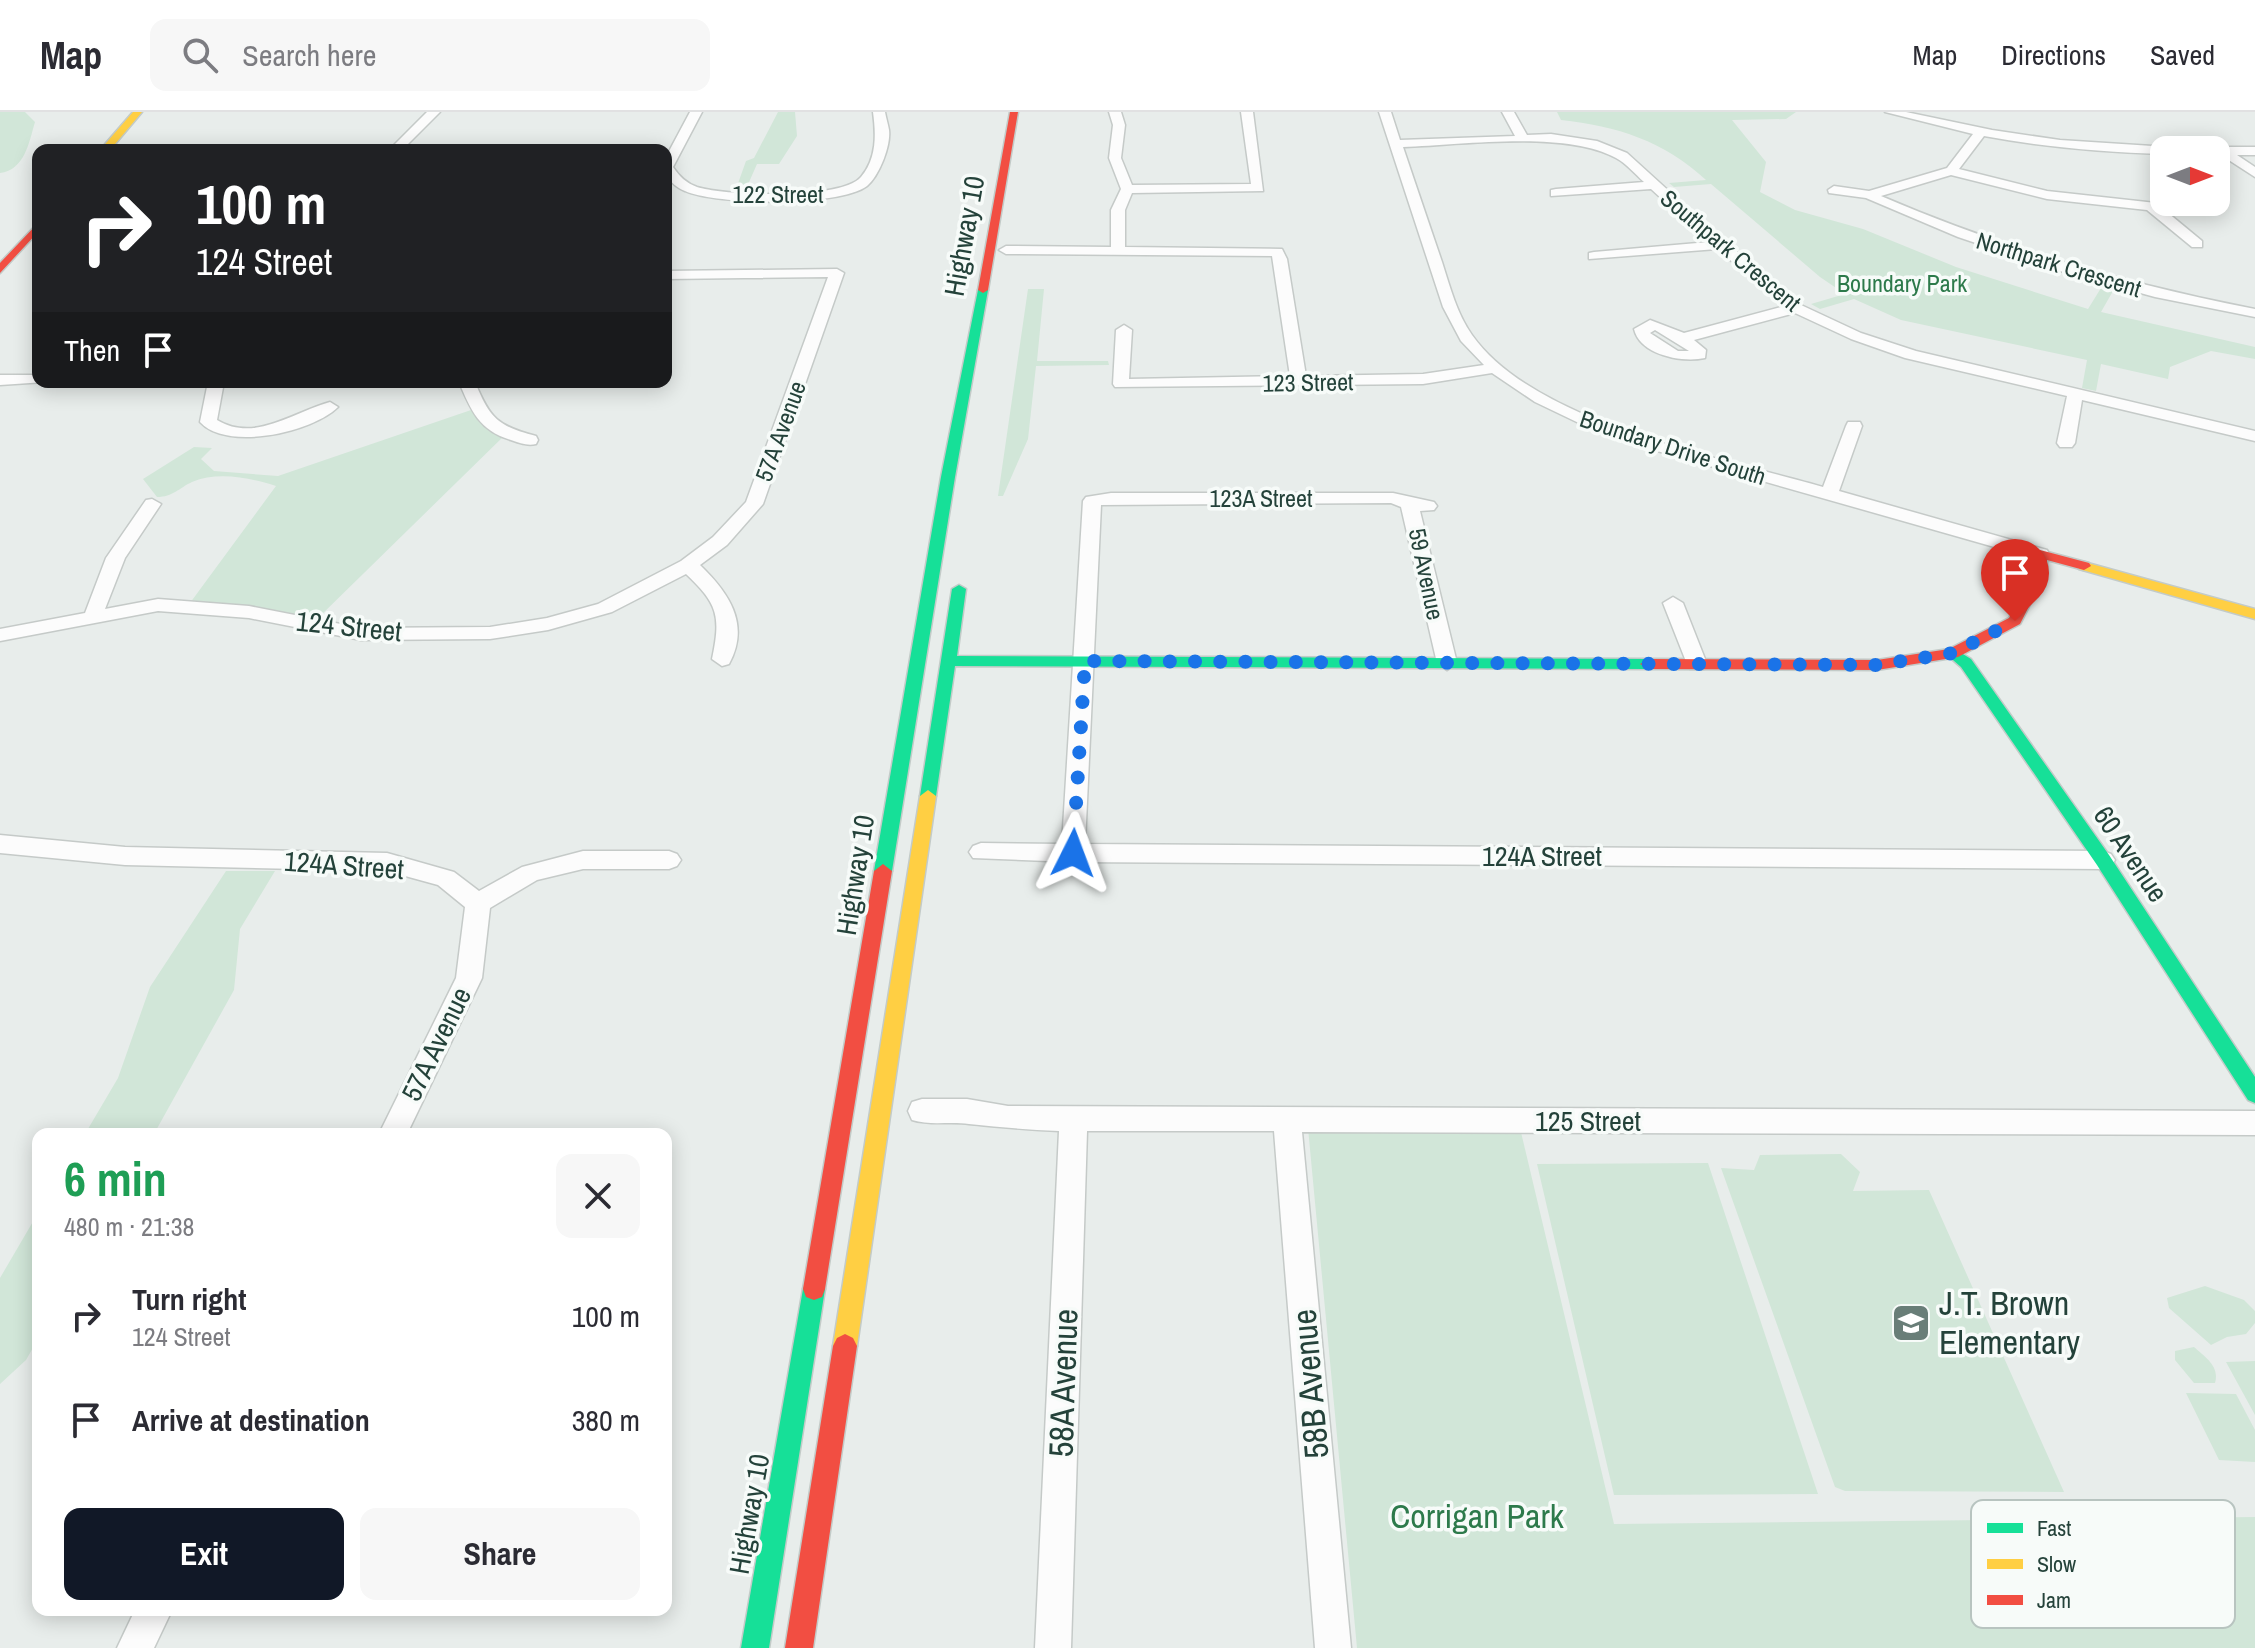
<!DOCTYPE html>
<meta charset="utf-8">
<style>
:root{--surface:#fff;--page:#f7f7f7;--text:#2b2b33;--muted:#7c7c81;--line:#e1e1e2;--accent:#111827}
body{margin:0;font-family:"Archivo Narrow",sans-serif;background:var(--page);color:var(--text);height:100vh;display:flex;flex-direction:column;font-size:30px;white-space:nowrap}
*{box-sizing:border-box;margin:0}
p{font-size:26px;color:var(--muted)}
.icon{flex:none;width:44px;height:44px;fill:none;stroke:currentColor;stroke-width:2;stroke-linecap:round;stroke-linejoin:round}
.map{position:relative;flex:1;overflow:hidden}
.sheet{position:absolute;left:32px;top:1016px;width:640px;height:488px;display:flex;flex-direction:column;background:var(--surface);border-radius:16px;box-shadow:0 4px 20px #0003}
.sheet>*{flex:none}
.top-card{position:absolute;left:32px;top:32px;width:640px;height:244px;border-radius:16px;box-shadow:0 4px 20px #0003;background:#202124;color:#fff;overflow:hidden}
.needle{width:52px;rotate:90deg}
.buttons{position:absolute;left:2150px;top:24px;display:grid;gap:16px}
.buttons a{display:grid;place-items:center;width:80px;height:80px;border-radius:16px;background:var(--surface);box-shadow:0 4px 20px #0003;font-size:40px}
.pin{position:absolute;display:grid;place-items:center;width:68px;height:68px;color:#fff;margin:-82px -34px;border-radius:50% 50% 50% 0;rotate:-45deg;box-shadow:0 0 8px #0007}
.pin .icon{rotate:45deg}
.me{position:absolute;width:88px;margin:-44px;rotate:3deg;stroke-linejoin:round;filter:drop-shadow(0 0 6px #0008)}
.turn{display:flex;align-items:center;gap:28px;height:168px;padding:0 32px;font-size:36px}
.turn .icon{width:104px;height:104px;stroke-width:2.5}
.turn b{display:block;font-size:56px;line-height:68px}
.then{display:flex;align-items:center;height:76px;padding:0 32px;background:#0003;gap:16px;font-size:30px}
.round{display:grid;place-items:center;flex:none;width:84px;height:84px;border-radius:16px;background:var(--page)}
.headline{display:flex;align-items:center;justify-content:space-between;height:136px;padding:0 32px}
h1{font-size:48px;font-weight:700;line-height:60px;color:#1e9e55}
.action{display:flex;gap:16px;margin-top:auto;padding:16px 32px}
.action a{flex:1;height:92px;border-radius:16px;background:var(--accent);color:#fff;font-size:32px;font-weight:700;line-height:92px;text-align:center}
.action a+a{background:var(--page);color:var(--text)}
ul{padding:0;list-style:none}
li{display:flex;align-items:center;gap:24px;height:104px;padding:0 32px}
li div{flex:1}
li b{display:block;font-size:30px}
li em{font-style:normal}
header{display:flex;align-items:center;gap:48px;box-sizing:border-box;height:112px;padding:0 40px;background:var(--surface);border-bottom:2px solid var(--line)}
header strong{font-size:38px}
nav{display:flex;gap:44px;margin-inline-start:auto;font-size:28px}
.search{width:560px;height:72px;background:var(--page);display:flex;align-items:center;gap:20px;box-sizing:border-box;padding:0 28px;border-radius:16px;color:var(--muted);font-size:30px}
.map>svg:first-child{display:block}
.green{fill:#d1e6d8}
.lines{fill:none;stroke-linecap:round;stroke-linejoin:round}
.street-casing{stroke:#c5cac8;stroke-width:3}
.fast-casing{stroke:#c3cbc8;stroke-width:3}
.slow-casing{stroke:#c3cbc8;stroke-width:3}
.jam-casing{stroke:#c3cbc8;stroke-width:3}
.street{fill:#fcfcfc;fill-rule:evenodd}
.fast{fill:#16e098;fill-rule:evenodd}
.slow{fill:#ffcf43;fill-rule:evenodd}
.jam{fill:#f24e42;fill-rule:evenodd}
.route{stroke:#1a73e8;stroke-width:14;stroke-dasharray:0 25.2}
.labels{text-anchor:middle;dominant-baseline:central;stroke-width:7;stroke-linejoin:round;paint-order:stroke}
.far-street-label{font-size:24px;fill:#24423a;stroke:#f7fbf9}
.far-park-label{font-size:24px;fill:#2d7a4b;stroke:#f7fbf9}
.street-label{font-size:28px;fill:#24423a;stroke:#f7fbf9}
.near-poi-label{font-size:34px;fill:#24423a;stroke:#f7fbf9;text-anchor:start}
.near-street-label{font-size:34px;fill:#24423a;stroke:#f7fbf9}
.near-park-label{font-size:34px;fill:#2d7a4b;stroke:#f7fbf9}
.key{fill:#f7fbf9;stroke:#b8c4c0;stroke-width:2}
.key-label{font-size:22px;fill:#24423a}
</style>
<header>
<strong>Map</strong>
<div class="search"><svg class="icon" aria-label="search" viewBox="0 0 24 24"><circle cx="10" cy="10" r="6"/><path d="M15 15l6 6"/></svg>Search here</div>
<nav><a>Map</a><a>Directions</a><a>Saved</a></nav>
</header>
<div class="map">
<svg width="2255" height="1536" viewBox="0 0 2255 1536">
<rect width="100%" height="100%" fill="#e8edeb"/>
<!-- green -->
<path class="green" d="M0,0H25L35,10C29,30 25,58 0,61Z
M778,0H795L797,24L779,52H757L746,77H736L746,49L754,46Z
M1557,0H1796L1786,7L1732,8L1766,50L1760,80L1795,98L1863,117L1956,155L2088,197L2101,176L2113,179L2101,200L2255,235V247L2211,239L2170,255L2168,267L2101,252L2096,279L2082,276L2087,248L1901,208L1854,187L1820,197L1811,192L1845,182L1820,165L1711,72L1674,75L1669,71L1706,68C1664,29 1617,14 1561,8Z
M1028,177H1044L1037,249H1108L1109,253L1036,254L1028,327L1003,384H998Z
M474,297L477,306L505,323L316,508L190,491L276,374C251,366 218,359 192,370C179,376 173,385 157,385L143,367L194,335L212,336L201,347L214,359L278,364Z
M226,759H275L240,817L234,878L154,1022H85L118,966L150,875Z
M1308,1016H1520L1614,1412L2255,1405V1536H1357Z
M1841,1042L1860,1060L1853,1079L1929,1078L2064,1380L1845,1379L1835,1375L1721,1056L1754,1058L1760,1043Z
M1708,1051L1818,1382L1614,1383L1537,1052Z
M38,1101V1227L26,1248L0,1272V1166Z
M2205,1174L2244,1188L2255,1199V1211L2246,1222L2227,1225L2211,1233L2169,1196L2167,1186Z
M2194,1235C2205,1245 2220,1254 2215,1271H2194L2175,1248V1239Z
M2255,1249V1303L2226,1250Z
M2186,1281L2236,1282L2255,1318V1350L2219,1348Z"/>
<g class="lines">
<defs>
<path id="street" d="M427,0H440L402,38H389Z
M690,0H702L673,55C679,64 686,71 697,75C725,84 842,88 861,65C877,46 876,22 873,0H885C886,6 888,12 889,18C891,34 879,64 867,74C839,95 716,93 685,79C677,76 671,70 666,64V45Z
M1109,0H1121L1125,13L1121,46L1132,73L1251,72L1241,0H1253L1263,79L1132,81L1125,98V135L1282,137L1287,147L1306,264L1423,262L1484,253L1461,229L1443,195L1379,0H1391L1400,28L1515,24L1502,0H1514L1527,23L1551,22L1597,29L1627,41L1725,130L1801,193L1861,221L1916,239L2255,319V329L2082,288L2075,331L2072,335H2060L2057,331L2067,284L1905,246L1851,227L1795,201L1694,228L1706,238L1705,246C1682,251 1640,243 1634,217L1650,208L1684,221L1785,194L1717,137L1589,147V141L1594,140L1709,130L1651,77L1551,84V78L1556,77L1644,70C1635,62 1626,51 1616,46C1565,18 1462,33 1403,35C1416,74 1429,112 1442,150C1450,175 1457,202 1472,223C1535,312 1723,346 1823,375L1846,314L1848,310H1860L1862,314L1839,379L2047,438L2049,442L2047,446H2033L1608,325L1535,290L1492,261L1423,272L1115,275L1113,272L1116,218L1124,213L1132,218L1129,267L1290,264L1272,144L1006,142L999,138L1006,134L1111,135V98L1121,77L1109,46L1113,13ZM1655,218L1689,239H1678L1650,221Z
M1885,0H1906L1992,18L2060,28L2168,35L2170,38H2164V42C2103,40 2043,35 1984,24L1959,57L2047,79L2156,91L2202,129V135H2192L2147,98L2047,87L1951,63L1881,84C2002,136 2126,172 2255,197V205L2155,185L2053,157L1958,125L1866,86L1829,81L1828,78L1834,74L1869,79L1947,56L1973,22Z
M2216,35H2255V43H2237L2255,55V65L2221,43H2216V38H2211Z
M837,157L844,161L763,392L727,433L700,453C728,480 751,512 729,552L722,554L712,547C721,504 718,492 686,462L612,500L548,518L490,527L361,528L249,506L158,499L0,529V517L85,501L106,446L146,388L152,387L161,392L125,446L105,497L158,487L249,494L361,516L490,515L547,506L598,492L681,449L713,425L746,390L828,165L666,167V159Z
M0,263H38V270H45L0,273Z
M208,270H224L217,308C255,331 293,300 330,290L338,295C313,320 227,340 200,310Z
M459,270H475C490,307 498,314 536,324L538,328L536,332C527,334 520,331 511,328C480,319 471,299 459,270Z
M1111,381H1393L1434,390L1437,394L1434,398L1420,399L1457,551L1447,558L1437,551L1401,395L1391,391L1101,393L1085,732L2103,739L2111,742L2115,748L2111,754L2103,757L1073,750L973,746L969,740L973,734L981,731L1062,732L1083,389L1086,385Z
M1673,485L1683,491L1707,552L1704,557H1690L1687,552L1663,491Z
M0,723L125,735L387,741L454,760L479,779L522,755L583,739H669L677,742L681,748L677,754L669,757H583L537,768L490,796L482,866L407,1022H379L456,866L465,795L438,773L387,759L125,753L0,741Z
M922,987H967L1008,994L2255,999V1023L1302,1020L1351,1536H1315L1274,1019H1087L1071,1536H1035L1059,1019C1027,1018 1000,1015 969,1012C950,1009 931,1014 912,1008L908,999L912,990Z
M135,1498H172L154,1536H117Z"/>
<path id="fast" d="M983,175L988,178L955,365L892,759L883,766L874,759L941,365L978,178Z
M959,473L966,477L957,544L1648,547L1656,552L1648,557L955,554L936,684L928,690L920,684L952,477Z
M1953,536L1971,547L2109,743L2255,965V991L2248,988L2097,753L1961,555L1945,541Z
M814,1166L822,1169L825,1177L769,1536H741L803,1177L806,1169Z"/>
<path id="slow" d="M133,0H142L110,38H100Z
M2084,450L2255,497V507L2079,457V451Z
M928,678L936,684L857,1234L853,1242L845,1246L837,1242L833,1234L920,684Z"/>
<path id="jam" d="M1010,0H1018L988,178L983,181L978,178Z
M38,111V120L0,161V151Z
M2040,438L2089,451L2091,454L2084,458L2047,448V459L2020,512L1958,545L1877,558L1648,557L1640,552L1648,547L1877,548L1949,537L2009,506L2033,459V442Z
M883,752L892,759L825,1177L822,1185L814,1188L806,1185L803,1177L874,759Z
M845,1222L853,1226L857,1234L813,1536H785L833,1234L837,1226Z"/>
</defs>
<!-- street casing -->
<use href="#street" class="street-casing"/>
<!-- fast casing -->
<use href="#fast" class="fast-casing"/>
<!-- slow casing -->
<use href="#slow" class="slow-casing"/>
<!-- jam casing -->
<use href="#jam" class="jam-casing"/>
<!-- street -->
<use href="#street" class="street"/>
<!-- fast -->
<use href="#fast" class="fast"/>
<!-- slow -->
<use href="#slow" class="slow"/>
<!-- jam -->
<use href="#jam" class="jam"/>
</g>
<g class="lines">
<!-- route -->
<path class="route" d="M1073,741L1085,549L1877,553L1953,541L2015,509"/>
</g>
<!-- icons -->
<defs>
<symbol id="school-square" viewBox="-11 -11 22 22"><rect x="-9" y="-9" width="18" height="18" rx="4" fill="#697e78" stroke="#f7fbf9"/><path d="M0-5L7-2L0 1L-7-2ZM-4 1L0 2.5L4 1V4Q0 6-4 4Z" fill="#fff"/></symbol>
</defs>
<g fill-rule="evenodd">
<use href="#school-square" x="1889" y="1189" width="44" height="44"/>
</g>
<g class="labels">
<!-- far-street labels -->
<g class="far-street-label">
<text x="778" y="82">122 Street</text>
<text transform="translate(1731 138) rotate(40)">Southpark Crescent</text>
<text transform="translate(2059 152) rotate(17)">Northpark Crescent</text>
<text transform="translate(1308 270) rotate(-1)">123 Street</text>
<text transform="translate(780 319) rotate(-70)">57A Avenue</text>
<text transform="translate(1673 335) rotate(18)">Boundary Drive South</text>
<text x="1261" y="386">123A Street</text>
<text transform="translate(1427 462) rotate(78)">59 Avenue</text>
</g>
<!-- far-park labels -->
<g class="far-park-label">
<text x="1902" y="171">Boundary Park</text>
</g>
<!-- street labels -->
<g class="street-label">
<text transform="translate(964 124) rotate(-80)">Highway 10</text>
<text transform="translate(349 514) rotate(6)">124 Street</text>
<text transform="translate(2131 742) rotate(56)">60 Avenue</text>
<text x="1542" y="744">124A Street</text>
<text transform="translate(344 753) rotate(4)">124A Street</text>
<text transform="translate(855 763) rotate(-81)">Highway 10</text>
<text transform="translate(436 932) rotate(-64)">57A Avenue</text>
<text x="1588" y="1009">125 Street</text>
<text transform="translate(749 1402) rotate(-80)">Highway 10</text>
</g>
<!-- near-poi labels -->
<g class="near-poi-label">
<text x="1939" y="1191">J.T. Brown<tspan x="1939" dy="39">Elementary</tspan></text>
</g>
<!-- near-street labels -->
<g class="near-street-label">
<text transform="translate(1063 1271) rotate(-88)">58A Avenue</text>
<text transform="translate(1310 1272) rotate(-95)">58B Avenue</text>
</g>
<!-- near-park labels -->
<g class="near-park-label">
<text x="1477" y="1404">Corrigan Park</text>
</g>
</g>
<!-- legend -->
<rect x="1971" y="1388" width="264" height="128" rx="12" class="key"/>
<rect x="1987" y="1411" width="36" height="10" fill="#16e098"/>
<rect x="1987" y="1447" width="36" height="10" fill="#ffcf43"/>
<rect x="1987" y="1483" width="36" height="10" fill="#f24e42"/>
<g class="key-label">
<text x="2037" y="1424">Fast</text>
<text x="2037" y="1460">Slow</text>
<text x="2037" y="1496">Jam</text>
</g>
</svg>
<div class="buttons">
<a><svg class="needle" viewBox="-14 -14 28 28"><path d="M0-13l5 13h-10z" fill="#e53935"/><path d="M0 13l5-13h-10z" fill="#7c7c81"/></svg></a>
</div>
<div class="pin" style="left:2015px;top:509px;background:#d93025"><svg class="icon" aria-label="arrive" viewBox="0 0 24 24"><path d="M6 21V4h12l-3 4 3 4H6"/></svg></div>
<svg class="me" style="left:1073px;top:741px" viewBox="-20 -20 40 40"><path d="M0-17L14 15 0 8-14 15z" fill="#1a73e8" stroke="#fff" stroke-width="4"/></svg>
<div class="top-card">
<div class="turn"><svg class="icon" aria-label="right" viewBox="0 0 24 24"><path d="M7 20v-9h11M14 6l5 5-5 5"/></svg><div><b>100 m</b>124 Street</div></div>
<div class="then">Then<svg class="icon" aria-label="arrive" viewBox="0 0 24 24"><path d="M6 21V4h12l-3 4 3 4H6"/></svg></div>
</div>
<section class="sheet">
<div class="headline"><div><h1>6 min</h1><p>480 m · 21:38</p></div><a class="round"><svg class="icon" aria-label="close" viewBox="0 0 24 24"><path d="M6 6l12 12M18 6L6 18"/></svg></a></div>
<ul>
<li><svg class="icon" aria-label="right" viewBox="0 0 24 24"><path d="M7 20v-9h11M14 6l5 5-5 5"/></svg><div><b>Turn right</b><p>124 Street</p></div><em>100 m</em></li>
<li><svg class="icon" aria-label="arrive" viewBox="0 0 24 24"><path d="M6 21V4h12l-3 4 3 4H6"/></svg><div><b>Arrive at destination</b></div><em>380 m</em></li>
</ul>
<div class="action"><a>Exit</a><a>Share</a></div>
</section>
</div>
